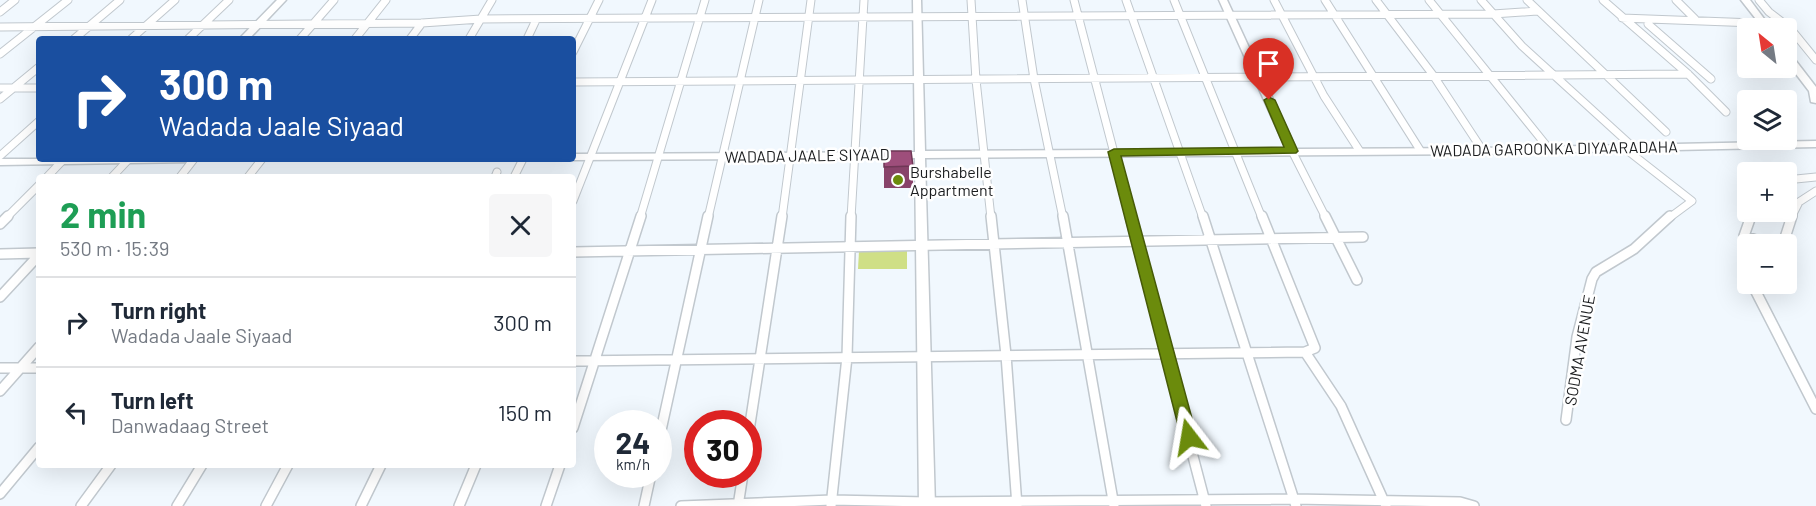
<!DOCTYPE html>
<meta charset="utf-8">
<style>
:root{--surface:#fff;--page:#f6f6f7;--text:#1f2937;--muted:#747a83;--line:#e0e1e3}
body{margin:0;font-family:Barlow,sans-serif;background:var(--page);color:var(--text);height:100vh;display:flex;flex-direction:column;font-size:22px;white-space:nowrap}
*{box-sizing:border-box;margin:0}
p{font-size:20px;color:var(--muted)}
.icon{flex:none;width:33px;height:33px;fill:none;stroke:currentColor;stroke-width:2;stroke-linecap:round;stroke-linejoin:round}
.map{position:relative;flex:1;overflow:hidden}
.sheet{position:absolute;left:36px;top:174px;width:540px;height:294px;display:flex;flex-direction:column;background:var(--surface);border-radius:6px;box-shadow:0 6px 24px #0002}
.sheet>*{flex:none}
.top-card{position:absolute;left:36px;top:36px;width:540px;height:126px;border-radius:6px;box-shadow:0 6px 24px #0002;background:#1a4fa0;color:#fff;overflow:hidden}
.needle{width:39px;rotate:330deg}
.fabs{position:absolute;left:1737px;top:18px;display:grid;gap:12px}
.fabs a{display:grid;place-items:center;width:60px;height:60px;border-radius:6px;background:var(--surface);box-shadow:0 6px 24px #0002;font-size:30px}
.speed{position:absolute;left:594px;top:410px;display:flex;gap:12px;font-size:30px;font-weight:700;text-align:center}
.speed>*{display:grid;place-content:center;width:78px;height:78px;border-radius:50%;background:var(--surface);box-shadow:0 6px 24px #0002;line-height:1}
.speed small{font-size:15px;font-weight:400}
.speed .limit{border:9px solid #d22;background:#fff;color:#111}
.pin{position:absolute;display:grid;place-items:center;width:51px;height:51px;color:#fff;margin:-62px -26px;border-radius:50% 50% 50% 0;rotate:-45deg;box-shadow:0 0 6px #0007}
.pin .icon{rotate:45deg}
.me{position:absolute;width:66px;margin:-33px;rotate:346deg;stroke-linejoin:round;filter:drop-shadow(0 0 4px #0008)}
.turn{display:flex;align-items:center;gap:21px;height:126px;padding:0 24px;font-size:27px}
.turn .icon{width:78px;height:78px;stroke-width:2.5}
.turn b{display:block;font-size:42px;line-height:51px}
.round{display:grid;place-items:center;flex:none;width:63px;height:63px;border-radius:6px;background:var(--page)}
.headline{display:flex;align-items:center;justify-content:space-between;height:102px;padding:0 24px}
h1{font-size:36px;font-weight:700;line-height:45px;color:#1e9e55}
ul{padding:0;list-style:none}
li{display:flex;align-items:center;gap:18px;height:90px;padding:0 24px;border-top:2px solid var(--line)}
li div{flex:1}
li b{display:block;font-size:22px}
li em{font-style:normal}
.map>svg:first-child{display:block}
.green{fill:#cfdf86}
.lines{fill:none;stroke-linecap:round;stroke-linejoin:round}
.street-far1-casing{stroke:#c1c8ce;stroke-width:9}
.street-casing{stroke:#c1c8ce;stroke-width:12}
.secondary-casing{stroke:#c1c8ce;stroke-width:3}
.street-far1{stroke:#fff;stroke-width:7}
.street{stroke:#fff;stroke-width:9}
.secondary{fill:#fff;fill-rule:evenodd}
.wall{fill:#88436a}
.building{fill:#9e4e7b;stroke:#6f3756;stroke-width:1.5}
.route{fill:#6b8b0c;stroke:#465a08;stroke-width:1.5}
.poi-dot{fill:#6b8b0c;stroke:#fff;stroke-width:2}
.labels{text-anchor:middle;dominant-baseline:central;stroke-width:5;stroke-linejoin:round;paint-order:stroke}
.street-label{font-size:16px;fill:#1b1d1f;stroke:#fff}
.poi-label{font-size:16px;fill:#1b1d1f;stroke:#fff;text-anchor:start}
</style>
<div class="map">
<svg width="1816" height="506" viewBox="0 0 1816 506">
<rect width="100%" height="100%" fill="#f1f8fe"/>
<!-- green -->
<path class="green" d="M859,251H907V269H858Z"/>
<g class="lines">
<defs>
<path id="street-far1" d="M971,0L976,80L991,218
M1022,0L1034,79L1063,218
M1074,0L1131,218
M1126,0L1203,218
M1174,0L1262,218
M1274,0L1324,96L1359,150
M1325,0L1420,150
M1376,0L1433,75L1483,151
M1429,0L1550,150
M1481,0L1522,46L1633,147
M1527,0L1666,132
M1603,0L1688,74L1726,112
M1676,0L1695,19
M1759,0L1769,12L1790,28L1816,60
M0,12L15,0
M1622,18L1755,23
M1648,24L1711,79
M0,27L422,23L481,19L1493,14L1537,11
M74,39L120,0
M131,39L175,0
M188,39L229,0
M300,39L334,0
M355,39L386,0
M410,39L422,23
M469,39L492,0
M527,39L536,20
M573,52L599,0
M0,54L68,0
M573,82L1688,74
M0,88H39
M0,99L39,67
M1623,147L1692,201L1669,218
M1292,151L1326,218
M0,156L39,121
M47,177L64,159
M112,177L128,160
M180,177L194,159
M248,177L262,159
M495,177L497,172
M514,177L523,159
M1786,180L1816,177
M573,201L652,0
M6,218L39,185
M640,218L705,0
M708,218L759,0
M782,218L811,0
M851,218L864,0
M1750,218L1752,212
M1791,218L1799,202L1816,191"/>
<path id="street" d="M991,216L1006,355L1017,506
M1063,216L1114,506
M1130,216L1206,506
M1203,216L1296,506
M1325,216L1357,280
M0,224L8,216
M1744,236L1767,244
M1783,244L1792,216
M573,252L1363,237
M1748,253L1744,236L1751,216
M0,254L39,253
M1752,284L1816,409
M0,297L39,255
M1305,352L1341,406L1386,506
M573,361L1305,352L1315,348L1262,216
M0,368H39
M0,391L39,347
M1566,420L1577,337L1592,279L1596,272L1634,249L1670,216
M573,428L641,216
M748,437L782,216
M658,444L708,216
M0,494L39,447
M81,506L111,465
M177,506L202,465
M266,506L288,465
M361,506L381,465
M459,506L476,465
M546,506L560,465
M644,506L651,474
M681,506L832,500L927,502L1293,499L1460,502L1474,506
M738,506L743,474
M831,506L847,357L851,216"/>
<path id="secondary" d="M277,0H286L249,39H239Z
M913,0H921L925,151L1286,149L1219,0H1227L1296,149L1483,148L1816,141V147L1483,154L925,158L935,506H919L915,158L573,160L569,159H573V154L915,152Z
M1741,0H1750L1771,28H1763Z
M1786,51L1789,52L1816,87V103L1811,102L1809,91L1786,61Z
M0,159H198L193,162L0,165Z"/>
</defs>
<!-- street-far1 casing -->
<use href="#street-far1" class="street-far1-casing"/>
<!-- street casing -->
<use href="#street" class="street-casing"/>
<!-- secondary casing -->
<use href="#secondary" class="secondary-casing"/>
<!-- street-far1 -->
<use href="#street-far1" class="street-far1"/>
<!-- street -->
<use href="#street" class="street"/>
<!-- secondary -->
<use href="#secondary" class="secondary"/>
</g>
<!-- wall -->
<path class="wall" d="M884,151L913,166V188H884Z"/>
<!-- building -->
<path class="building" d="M884,151H911L913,166L884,167Z"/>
<!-- route -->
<path class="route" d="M1269,97L1275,100L1298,151L1296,153L1121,156L1197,437L1195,442H1183L1181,437L1108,152L1114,149L1284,147L1264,100Z"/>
<!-- markers -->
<circle class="poi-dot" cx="898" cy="180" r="6"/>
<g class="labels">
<!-- street labels -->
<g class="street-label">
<text transform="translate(1554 148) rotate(-1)">WADADA GAROONKA DIYAARADAHA</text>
<text transform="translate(807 155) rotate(-1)">WADADA JAALE SIYAAD</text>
<text transform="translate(1579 350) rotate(-80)">SODMA AVENUE</text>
</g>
<!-- poi labels -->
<g class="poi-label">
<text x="910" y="171">Burshabelle<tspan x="910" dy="18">Appartment</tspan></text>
</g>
</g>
</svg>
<div class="fabs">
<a><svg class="needle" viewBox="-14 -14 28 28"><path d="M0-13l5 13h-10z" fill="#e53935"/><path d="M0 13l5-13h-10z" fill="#747a83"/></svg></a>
<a><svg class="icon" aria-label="layers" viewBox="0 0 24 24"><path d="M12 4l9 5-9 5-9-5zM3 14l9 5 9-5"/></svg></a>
<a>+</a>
<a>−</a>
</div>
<div class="speed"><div>24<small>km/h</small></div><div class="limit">30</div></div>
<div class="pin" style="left:1269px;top:100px;background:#d93025"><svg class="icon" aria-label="arrive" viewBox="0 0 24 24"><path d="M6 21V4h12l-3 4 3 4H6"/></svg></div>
<svg class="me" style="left:1189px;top:437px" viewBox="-20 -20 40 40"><path d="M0-17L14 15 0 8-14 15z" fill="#6b8b0c" stroke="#fff" stroke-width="4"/></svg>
<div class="top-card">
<div class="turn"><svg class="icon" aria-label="right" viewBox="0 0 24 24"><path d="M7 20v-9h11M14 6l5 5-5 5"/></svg><div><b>300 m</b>Wadada Jaale Siyaad</div></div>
</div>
<section class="sheet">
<div class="headline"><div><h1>2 min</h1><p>530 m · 15:39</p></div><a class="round"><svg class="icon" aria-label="close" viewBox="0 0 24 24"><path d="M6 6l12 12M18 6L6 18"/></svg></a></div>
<ul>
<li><svg class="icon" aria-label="right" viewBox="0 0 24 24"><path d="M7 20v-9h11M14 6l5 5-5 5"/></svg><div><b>Turn right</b><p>Wadada Jaale Siyaad</p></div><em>300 m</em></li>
<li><svg class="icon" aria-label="left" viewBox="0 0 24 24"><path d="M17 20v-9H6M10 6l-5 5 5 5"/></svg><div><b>Turn left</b><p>Danwadaag Street</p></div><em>150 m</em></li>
</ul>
</section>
</div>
